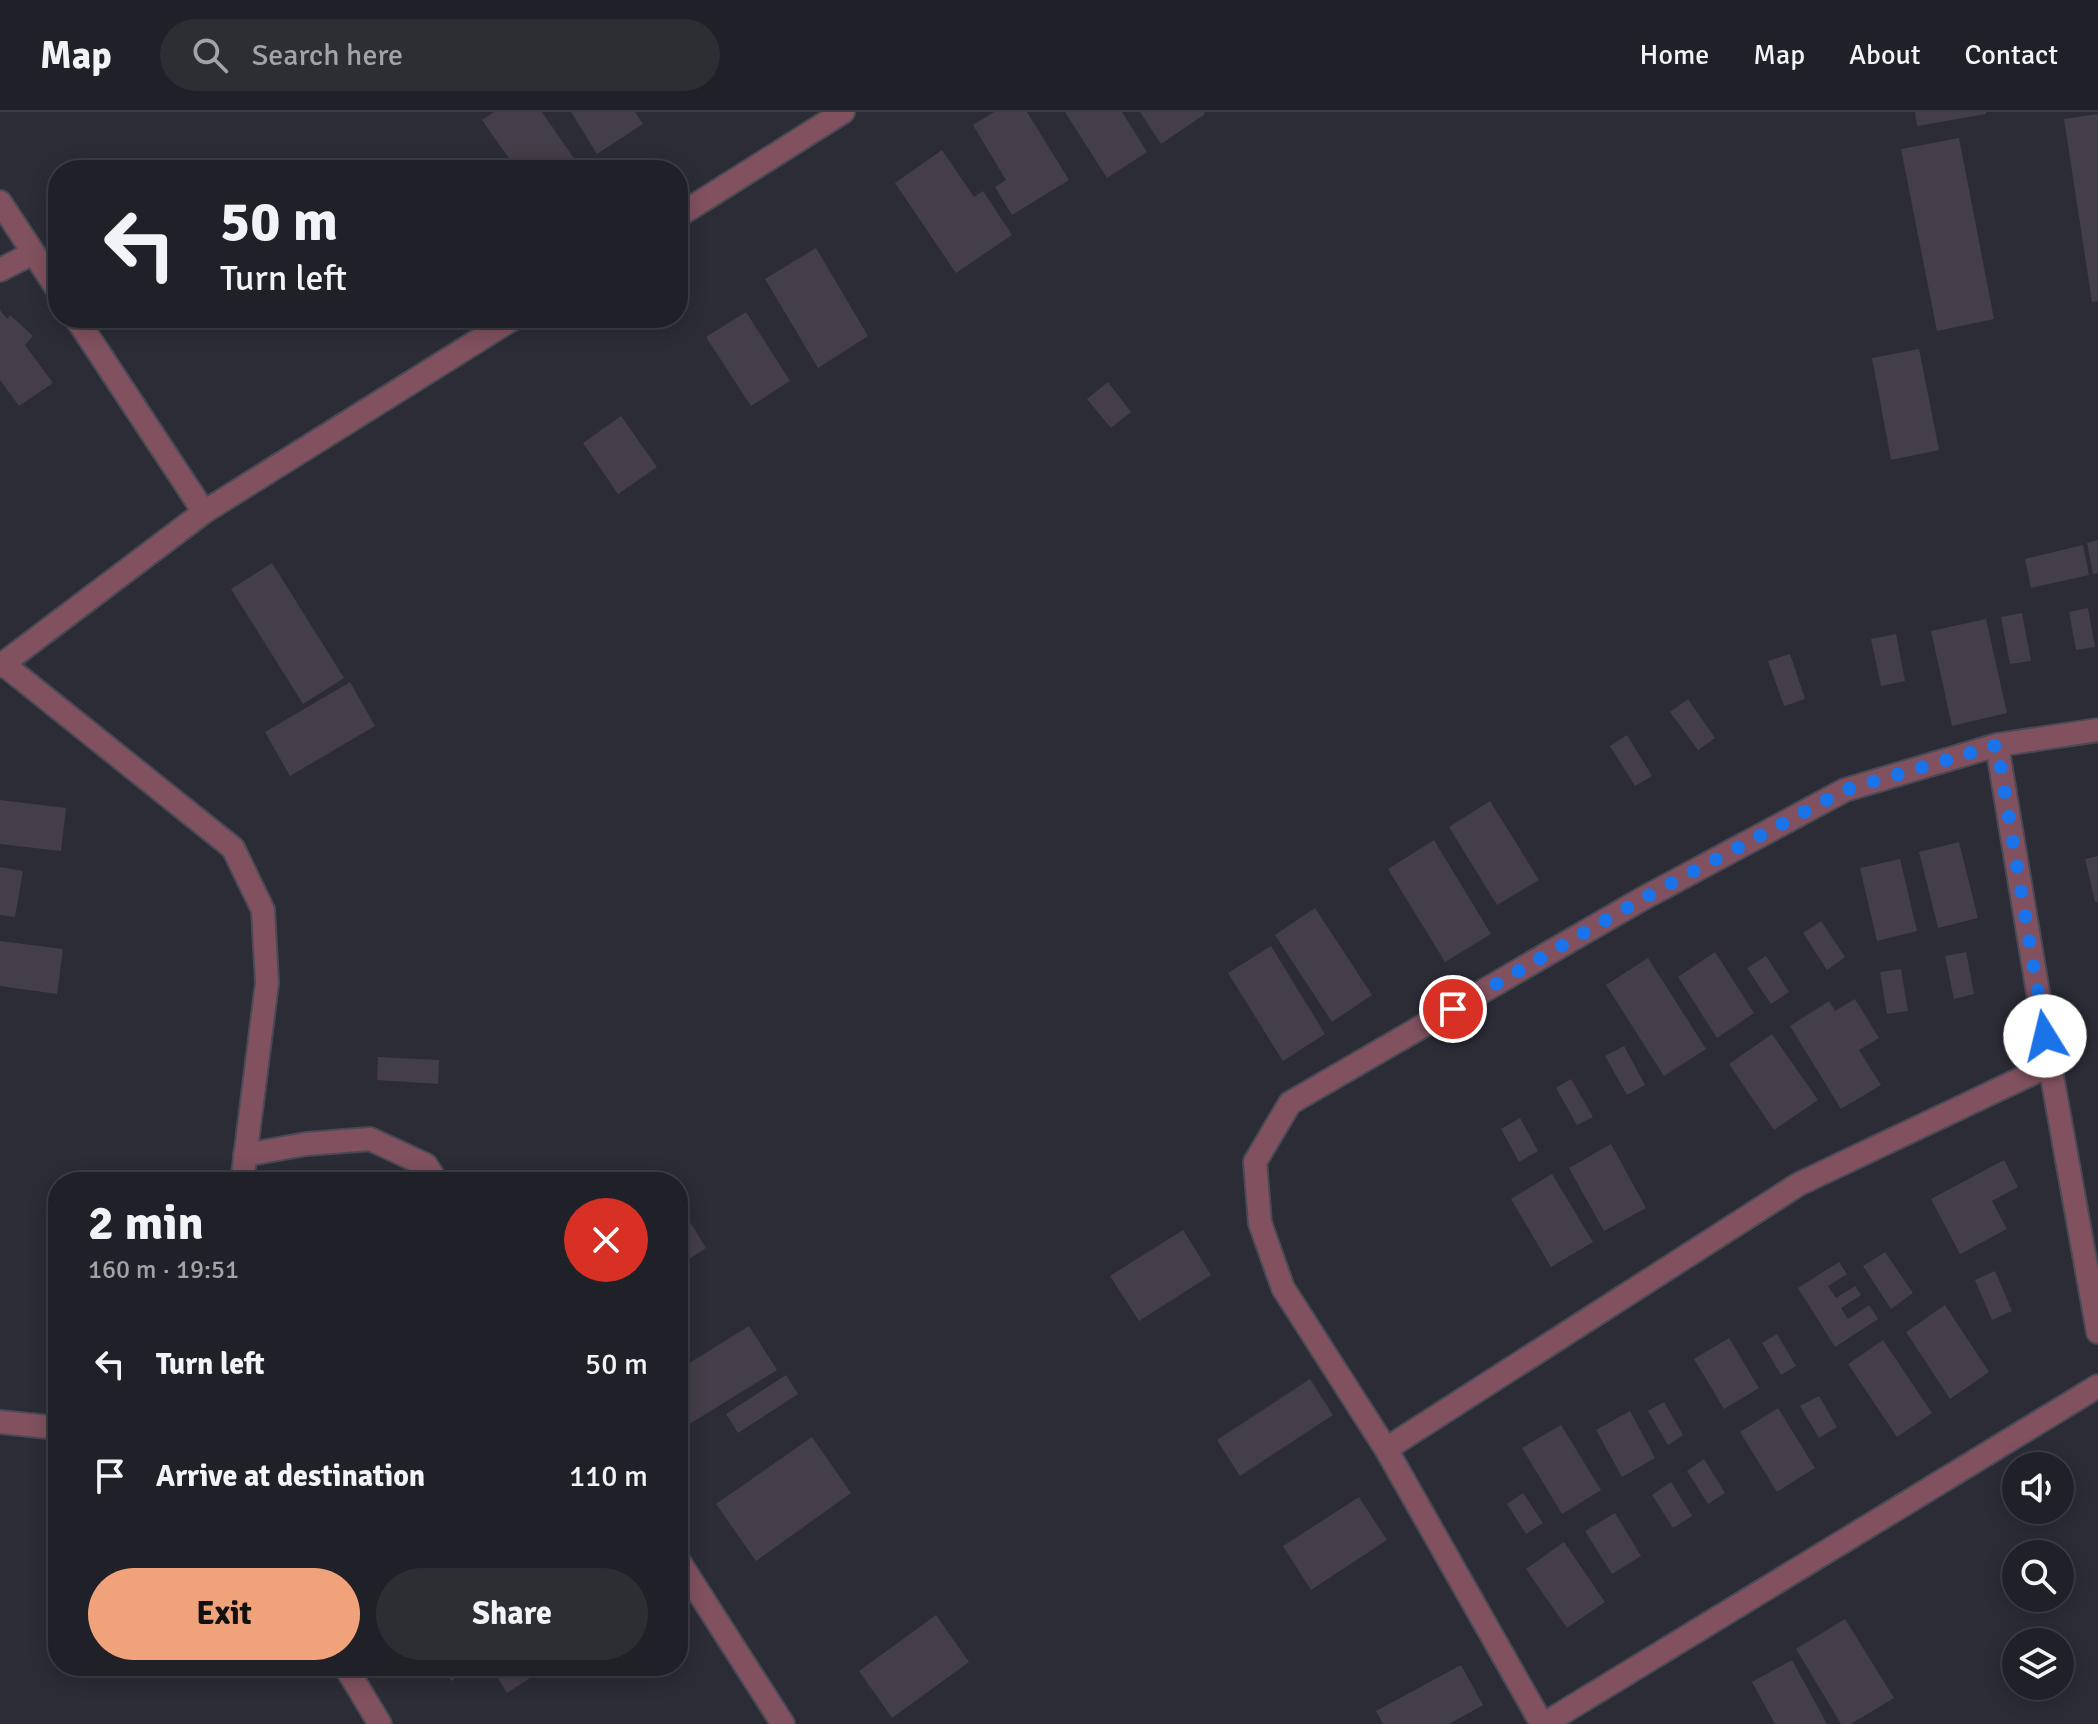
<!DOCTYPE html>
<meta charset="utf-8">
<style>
:root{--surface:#202128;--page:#2d2e34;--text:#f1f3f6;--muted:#a2a3a8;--line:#3d3e45;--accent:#f0a27a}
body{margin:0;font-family:Signika,sans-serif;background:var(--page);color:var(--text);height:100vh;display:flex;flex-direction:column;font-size:30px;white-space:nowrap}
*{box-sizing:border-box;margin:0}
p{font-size:26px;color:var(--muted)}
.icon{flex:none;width:44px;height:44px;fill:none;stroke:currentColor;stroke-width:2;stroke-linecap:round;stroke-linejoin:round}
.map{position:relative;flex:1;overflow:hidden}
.drawer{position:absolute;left:48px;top:1060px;width:640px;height:504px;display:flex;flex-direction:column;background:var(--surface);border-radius:32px;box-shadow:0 4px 20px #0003,0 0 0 2px var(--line)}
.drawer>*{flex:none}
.guide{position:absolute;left:48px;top:48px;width:640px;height:168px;border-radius:32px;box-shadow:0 4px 20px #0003,0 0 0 2px var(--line);background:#202128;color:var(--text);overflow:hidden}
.fabs{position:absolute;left:2002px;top:1340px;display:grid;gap:16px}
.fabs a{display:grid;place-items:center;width:72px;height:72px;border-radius:50%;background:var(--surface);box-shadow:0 4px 20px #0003,0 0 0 2px var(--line);font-size:40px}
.pin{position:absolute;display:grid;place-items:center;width:68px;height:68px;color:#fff;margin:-34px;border:4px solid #fff;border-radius:50%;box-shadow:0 2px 8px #0007}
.me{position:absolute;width:88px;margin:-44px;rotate:351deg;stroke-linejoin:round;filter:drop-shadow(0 0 6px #0008)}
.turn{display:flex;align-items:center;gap:28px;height:168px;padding:0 40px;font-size:36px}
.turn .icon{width:104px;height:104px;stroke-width:2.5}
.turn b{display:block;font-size:56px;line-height:68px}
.round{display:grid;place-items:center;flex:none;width:84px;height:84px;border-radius:42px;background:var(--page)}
.summary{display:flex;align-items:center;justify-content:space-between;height:136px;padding:0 40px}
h1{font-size:48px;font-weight:800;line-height:60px}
.cta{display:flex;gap:16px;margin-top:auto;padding:16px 40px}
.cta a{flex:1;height:92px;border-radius:48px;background:var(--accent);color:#111;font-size:32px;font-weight:800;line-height:92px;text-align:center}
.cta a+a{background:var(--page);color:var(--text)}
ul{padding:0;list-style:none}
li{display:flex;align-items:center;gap:24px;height:112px;padding:0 40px}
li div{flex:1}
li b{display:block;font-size:30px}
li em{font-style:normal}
header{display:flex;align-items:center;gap:48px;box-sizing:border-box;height:112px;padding:0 40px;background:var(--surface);border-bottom:2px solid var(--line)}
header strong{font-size:38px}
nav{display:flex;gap:44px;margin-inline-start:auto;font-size:28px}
.search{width:560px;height:72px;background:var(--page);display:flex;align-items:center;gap:20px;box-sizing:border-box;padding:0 28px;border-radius:44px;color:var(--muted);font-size:30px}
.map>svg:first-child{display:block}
.building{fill:#443e48}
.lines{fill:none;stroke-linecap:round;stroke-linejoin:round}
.minor-casing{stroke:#494a54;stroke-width:26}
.minor{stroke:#81515f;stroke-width:22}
.route{stroke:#1a73e8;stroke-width:14;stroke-dasharray:0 25.2}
</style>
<header>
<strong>Map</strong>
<div class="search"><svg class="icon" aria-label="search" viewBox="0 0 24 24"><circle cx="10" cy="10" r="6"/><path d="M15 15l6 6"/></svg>Search here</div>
<nav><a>Home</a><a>Map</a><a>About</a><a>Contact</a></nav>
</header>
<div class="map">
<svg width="2098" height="1612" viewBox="0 0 2098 1612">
<rect width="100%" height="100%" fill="#2b2c36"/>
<!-- building -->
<path class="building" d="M494,0H542L582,58H517L482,8Z
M571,0H635L643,12L597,42Z
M994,0H1027L1069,68L1012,103L995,75L1006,68L973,13Z
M1065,0H1122L1147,40L1107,66Z
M1140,0H1204L1205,2L1161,32Z
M1915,0H1986V2L1917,14Z
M2098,2V189L2092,190L2064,7Z
M1959,26L1994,207L1937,219L1901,37Z
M942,38L974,85L983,79L1012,123L956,161L895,71Z
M816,136L868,224L818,256L765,167Z
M0,198L7,207L10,203L33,224L25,233L53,271L19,294L0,268Z
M746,200L790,269L751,294L706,225Z
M1919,237L1939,338L1891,348L1872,246Z
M1108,270L1131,300L1111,316L1087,287Z
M621,304L657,355L618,382L583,331Z
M2098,428V461L2093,462L2087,431Z
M2083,433L2089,463L2031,476L2025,447Z
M272,451L344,566L303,592L231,477Z
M2088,496L2095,535L2076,538L2069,500Z
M2022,501L2031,549L2010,552L2001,505Z
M1986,507L2007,601L1952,614L1931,519Z
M1896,522L1905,569L1881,574L1871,527Z
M1790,542L1805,587L1784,594L1768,549Z
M350,570L375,614L290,664L265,620Z
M1688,587L1715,626L1698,638L1670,600Z
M1627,623L1652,664L1635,674L1610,634Z
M0,688L66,696L61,739L0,732Z
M1490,689L1539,768L1497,793L1449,715Z
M1434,728L1491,822L1445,850L1388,757Z
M1959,730L1978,806L1938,816L1919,740Z
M2098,744V790H2095L2085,747Z
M1900,747L1917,819L1877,829L1860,756Z
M0,755L23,759L15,805L0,803Z
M1315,796L1372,883L1332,910L1275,823Z
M1821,809L1845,845L1827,858L1803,821Z
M0,829L63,837L57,882L0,874Z
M1271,834L1325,922L1283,949L1228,861Z
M1715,840L1754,901L1717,926L1678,865Z
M1966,840L1974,882L1954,887L1945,844Z
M1766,844L1789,880L1771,892L1747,856Z
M1648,846L1706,937L1664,964L1606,873Z
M1901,857L1908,899L1887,902L1880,860Z
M1855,887L1879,926L1859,938L1881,973L1841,997L1790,914L1829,889L1835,899Z
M1772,922L1818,988L1774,1018L1729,952Z
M1624,934L1645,973L1627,983L1605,944Z
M378,945L439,948L438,972L377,968Z
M1571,967L1593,1005L1577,1013L1556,976Z
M1520,1006L1538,1039L1519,1050L1501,1017Z
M1611,1032L1646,1096L1604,1119L1569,1056Z
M2004,1048L2018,1075L1992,1089L2007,1117L1960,1142L1931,1087Z
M1552,1062L1593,1130L1551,1155L1511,1087Z
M678,1091L706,1136L678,1154Z
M1183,1118L1211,1163L1139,1209L1110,1164Z
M1885,1140L1913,1181L1891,1197L1863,1154Z
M1839,1150L1847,1162L1828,1174L1836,1186L1855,1174L1861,1183L1841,1196L1848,1207L1869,1193L1878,1207L1835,1235L1798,1176Z
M1995,1159L2012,1199L1992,1208L1975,1168Z
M49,1166H58V1195L47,1194Z
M1945,1193L1989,1260L1950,1287L1906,1220Z
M749,1214L777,1258L683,1316L678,1308V1258Z
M1777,1222L1796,1254L1781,1263L1762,1231Z
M1729,1226L1759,1276L1724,1297L1694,1247Z
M1883,1228L1932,1301L1897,1325L1848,1252Z
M786,1263L798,1282L738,1321L726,1302Z
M1310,1267L1333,1303L1240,1364L1217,1328Z
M1819,1284L1837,1315L1819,1326L1800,1294Z
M1664,1290L1683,1323L1668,1333L1648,1299Z
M1778,1296L1815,1356L1777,1380L1740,1320Z
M1630,1299L1655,1346L1622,1365L1596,1318Z
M1561,1313L1601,1378L1562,1402L1522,1336Z
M812,1325L851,1381L756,1449L716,1392Z
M1704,1347L1725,1381L1708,1392L1687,1359Z
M1671,1370L1692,1404L1673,1416L1652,1383Z
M1523,1381L1543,1411L1526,1422L1507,1392Z
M1359,1385L1387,1428L1311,1478L1283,1434Z
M1615,1401L1641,1444L1612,1462L1585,1419Z
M1564,1430L1605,1490L1567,1516L1526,1457Z
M936,1503L969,1550L892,1606L859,1559Z
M1845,1507L1894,1586L1851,1612H1841L1796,1537Z
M1792,1548L1827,1612H1775L1752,1570Z
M1461,1553L1483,1593L1449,1612H1383L1376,1599Z
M440,1554H473L451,1569Z
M504,1554H549L507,1581L494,1560Z
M577,1554H596L583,1563Z"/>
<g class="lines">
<defs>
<path id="minor" d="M0,90L58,178
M678,104L843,0
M0,158L33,141
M76,206L204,400
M2,551L233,736L263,798L267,871L242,1070
M0,554L204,400L514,206
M1997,633L2050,953L2098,1220
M245,1043L306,1032L370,1027L426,1053L437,1070
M0,1310L58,1316
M1386,1337L1799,1072L2050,953
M678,1448L783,1612
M345,1554L380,1612
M1542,1612L1386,1337L1283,1176L1260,1111L1255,1050L1290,991L1642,787L1845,678L1997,633L2098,618
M1544,1612L2098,1274"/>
</defs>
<!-- minor casing -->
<use href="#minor" class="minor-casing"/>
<!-- minor -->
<use href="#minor" class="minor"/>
</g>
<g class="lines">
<!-- route -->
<path class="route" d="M1453,897L1642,787L1845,678L1997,633L2045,924"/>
</g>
</svg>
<div class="fabs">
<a><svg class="icon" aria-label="sound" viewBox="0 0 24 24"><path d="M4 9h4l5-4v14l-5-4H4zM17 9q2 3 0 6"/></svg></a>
<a><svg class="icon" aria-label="search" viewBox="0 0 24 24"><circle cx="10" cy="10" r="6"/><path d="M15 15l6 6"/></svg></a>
<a><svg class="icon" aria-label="layers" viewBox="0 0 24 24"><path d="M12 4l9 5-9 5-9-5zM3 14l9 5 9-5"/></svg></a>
</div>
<div class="pin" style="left:1453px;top:897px;background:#d93025"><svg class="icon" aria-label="arrive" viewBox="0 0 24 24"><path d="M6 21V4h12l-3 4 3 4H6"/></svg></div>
<svg class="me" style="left:2045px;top:924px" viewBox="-20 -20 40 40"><circle r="19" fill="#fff"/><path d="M0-13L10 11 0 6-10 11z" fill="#1a73e8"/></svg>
<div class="guide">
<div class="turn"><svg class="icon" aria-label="left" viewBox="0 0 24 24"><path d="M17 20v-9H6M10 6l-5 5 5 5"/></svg><div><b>50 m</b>Turn left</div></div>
</div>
<section class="drawer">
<div class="summary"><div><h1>2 min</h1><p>160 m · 19:51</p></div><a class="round" style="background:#d93025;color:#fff"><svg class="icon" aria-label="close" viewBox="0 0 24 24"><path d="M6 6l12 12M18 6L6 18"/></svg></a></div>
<ul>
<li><svg class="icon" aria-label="left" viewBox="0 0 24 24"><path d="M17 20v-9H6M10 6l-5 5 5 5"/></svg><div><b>Turn left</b></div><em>50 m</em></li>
<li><svg class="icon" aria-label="arrive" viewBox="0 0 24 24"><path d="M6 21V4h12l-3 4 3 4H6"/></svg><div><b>Arrive at destination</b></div><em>110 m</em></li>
</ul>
<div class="cta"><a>Exit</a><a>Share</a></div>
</section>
</div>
